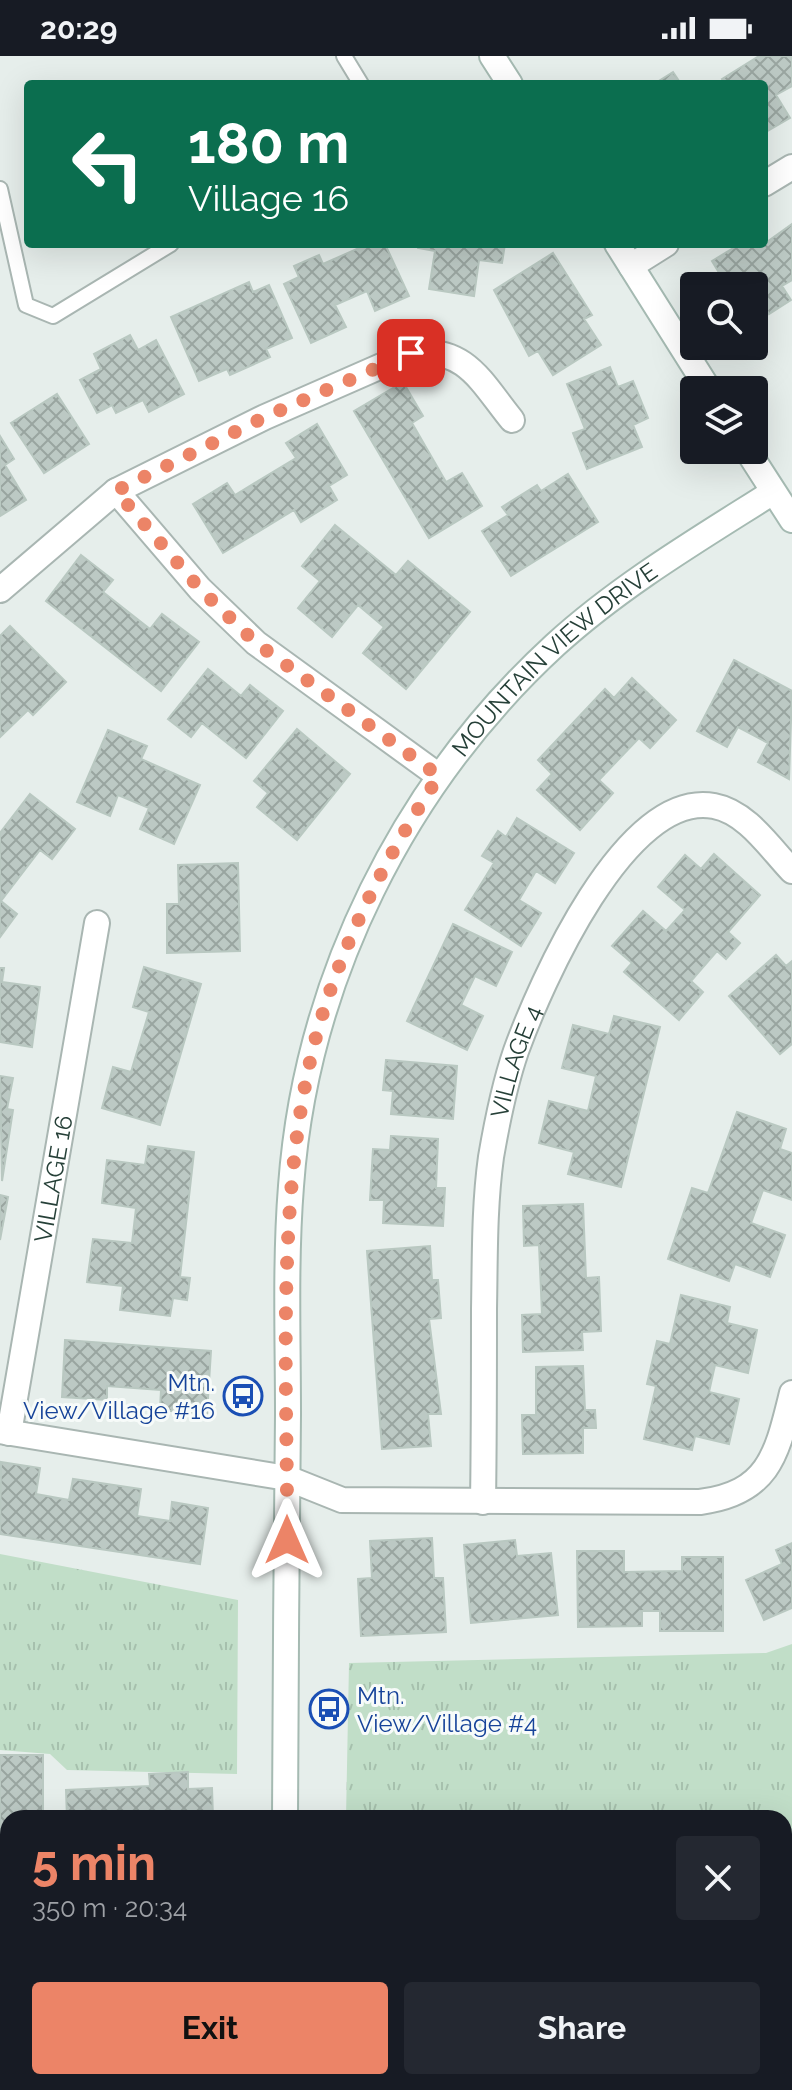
<!DOCTYPE html>
<meta charset="utf-8">
<style>
:root{--surface:#171b24;--page:#242831;--text:#f1f3f6;--muted:#9ea1a6;--accent:#ec8467}
body{margin:0;font-family:Raleway,sans-serif;background:var(--page);color:var(--text);height:100vh;display:flex;flex-direction:column;font-size:30px;white-space:nowrap}
*{box-sizing:border-box;margin:0}
p{font-size:26px;color:var(--muted)}
.icon{flex:none;width:44px;height:44px;fill:none;stroke:currentColor;stroke-width:2;stroke-linecap:round;stroke-linejoin:round}
.map{position:relative;flex:1;overflow:hidden}
.side{position:absolute;left:0px;top:1754px;width:792px;height:280px;display:flex;flex-direction:column;background:var(--surface);border-radius:24px 24px 0 0;box-shadow:0 8px 32px #0002}
.side>*{flex:none}
.hud{position:absolute;left:24px;top:24px;width:744px;height:168px;border-radius:8px;box-shadow:0 8px 32px #0002;background:#0b6e4f;color:#fff;overflow:hidden}
.controls{position:absolute;left:680px;top:216px;display:grid;gap:16px}
.controls a{display:grid;place-items:center;width:88px;height:88px;border-radius:8px;background:var(--surface);box-shadow:0 8px 32px #0002;font-size:40px}
.pin{position:absolute;display:grid;place-items:center;width:68px;height:68px;color:#fff;margin:-34px;border-radius:16px;box-shadow:0 4px 12px #0006}
.me{position:absolute;width:88px;margin:-44px;rotate:0deg;stroke-linejoin:round;filter:drop-shadow(0 0 6px #0008)}
.turn{display:flex;align-items:center;gap:28px;height:168px;padding:0 32px;font-size:36px}
.turn .icon{width:104px;height:104px;stroke-width:2.5}
.turn b{display:block;font-size:56px;line-height:68px}
.round{display:grid;place-items:center;flex:none;width:84px;height:84px;border-radius:8px;background:var(--page)}
.summary{display:flex;align-items:center;justify-content:space-between;height:136px;padding:0 32px}
h1{font-size:48px;font-weight:700;line-height:60px;color:var(--accent)}
.primary-button{display:flex;gap:16px;margin-top:auto;padding:16px 32px}
.primary-button a{flex:1;height:92px;border-radius:8px;background:var(--accent);color:#111;font-size:32px;font-weight:700;line-height:92px;text-align:center}
.primary-button a+a{background:var(--page);color:var(--text)}
.status{display:flex;justify-content:space-between;align-items:center;height:56px;padding:0 40px;background:var(--surface);direction:ltr}
.status svg{height:22px;fill:currentColor}
.map>svg:first-child{display:block}
.grass{fill:url(#grass-tufts)}
.building{fill:url(#building-cross-hatch);stroke:#b9c8c1;stroke-width:2}
.lines{fill:none;stroke-linecap:round;stroke-linejoin:round}
.lane-casing{stroke:#a9b6b2;stroke-width:18}
.street-casing{stroke:#a9b6b2;stroke-width:28}
.secondary-casing{stroke:#a5bab2;stroke-width:28}
.lane{stroke:#fff;stroke-width:14}
.street{stroke:#fff;stroke-width:24}
.secondary{stroke:#fff;stroke-width:24}
.route{stroke:#ec8467;stroke-width:14;stroke-dasharray:0 25.2}
.labels{text-anchor:middle;dominant-baseline:central;stroke-width:6;stroke-linejoin:round;paint-order:stroke}
.street-label{font-size:24px;fill:#264038;stroke:#f7fbf9}
.transit-label{font-size:24px;fill:#164399;stroke:#f7fbf9;text-anchor:end}
</style>
<div class="status"><b>20:29</b><svg viewBox="0 0 49 12"><path d="M0 12V9h3v3zM5 12V6h3v6zM10 12V3h3v9zM15 12V0h3v12zM26 1h20v11H26zM47 4h2v5h-2z"/></svg></div>
<div class="map">
<svg width="792" height="2034" viewBox="0 0 792 2034">
<defs>
<pattern id="grass-tufts" width="24" height="20" patternUnits="userSpaceOnUse" patternTransform="scale(2)"><rect width="24" height="20" fill="#c1dec8"/><path d="M3 7l-1-3M5 7V3M7 7l1-3M15 17l-1-3M17 17v-4M19 17l1-3" fill="none" stroke="#a6c0ad"/></pattern>
<pattern id="building-cross-hatch" width="8" height="8" patternUnits="userSpaceOnUse" patternTransform="scale(2)"><rect width="8" height="8" fill="#bcc9c4"/><path d="M0 0l8 8M0 8l8-8" fill="none" stroke="#99a5a0"/></pattern>
</defs>
<rect width="100%" height="100%" fill="#e6eeeb"/>
<!-- grass -->
<path class="grass" d="M0,1498L238,1544L237,1718L67,1714L50,1698L0,1694Z
M792,1588V1971L784,1967V1762H346L349,1607L766,1597Z"/>
<!-- building -->
<path class="building" d="M759,0H792V30L776,39L790,62L764,77V28H725L722,23Z
M673,16L681,28H654Z
M792,168V224L782,230L791,244L769,258L762,246L754,251V230H727L712,205L740,188H764Z
M368,188H385L409,240L375,255L367,235L335,249L346,271L311,287L284,228L299,221L294,210L319,199L323,208Z
M418,188H505L502,207L479,204L474,240L429,233L435,195L418,192Z
M553,197L592,259L584,263L601,289L553,319L538,295L529,300L494,234Z
M249,226L253,236L269,229L292,282L266,293L270,301L230,319L227,313L199,325L171,261Z
M130,279L138,294L156,284L184,338L149,356L143,344L116,357L112,349L97,357L80,324L101,313L94,298Z
M610,311L618,331L633,325L648,362L633,369L642,391L587,413L573,377L585,373L567,328Z
M403,326L423,360L412,367L446,426L462,417L482,450L429,482L354,355Z
M57,338L89,388L44,417L11,367Z
M317,368L347,419L329,430L337,444L301,466L294,454L223,497L193,448L227,427L235,439L296,402L286,387Z
M0,380L14,403L5,409L26,444L0,460Z
M568,418L598,466L511,520L482,475L508,459L502,451L537,429L541,435Z
M335,469L396,519L408,505L470,556L406,633L363,597L384,571L358,549L332,581L298,552L320,525L302,510Z
M81,499L113,524L103,536L150,573L162,558L199,586L161,635L46,545Z
M10,570L66,626L33,659L28,654L0,681V580Z
M734,604L792,635L789,723L758,706L768,687L738,671L727,691L697,675Z
M208,613L241,640L250,629L283,655L246,702L202,667L191,681L168,663Z
M632,622L676,664L650,692L639,682L599,724L613,737L580,774L537,734L552,718L538,704L605,633L614,642Z
M297,673L350,718L297,784L257,751L268,737L254,725Z
M108,674L147,690L141,703L200,729L174,788L140,773L149,752L118,739L110,760L77,746Z
M30,738L75,773L52,803L40,794L1,845L17,858L0,881V777Z
M517,762L574,797L555,827L536,815L519,844L541,857L521,890L465,854L494,807L482,800L498,775L506,781Z
M714,798L760,839L728,876L740,887L726,903L717,895L691,925L703,936L679,964L624,916L632,907L612,890L643,855L666,875L685,854L658,831L685,799L701,813Z
M238,807L240,895L167,897V848H179L178,809Z
M453,868L512,896L496,930L475,920L461,949L483,960L467,994L407,965Z
M776,899L786,910L792,905V988L780,998L729,940Z
M144,911L201,928L160,1069L102,1052L113,1011L131,1016L149,956L133,951Z
M0,912H4L2,926L40,931L32,991L0,986Z
M614,960L660,971L621,1131L568,1118L574,1096L539,1087L549,1045L588,1055L596,1020L562,1012L573,969L609,978Z
M386,1004L457,1010L453,1063L391,1058L393,1035L383,1034Z
M0,1020L13,1022L7,1053L13,1054L2,1125Z
M737,1056L786,1073L780,1093L792,1097V1144L763,1134L751,1167L785,1179L770,1221L735,1208L729,1225L668,1203L692,1132L708,1137Z
M391,1080L438,1083L436,1132H445L443,1170L383,1167L384,1144H370L373,1093L390,1094Z
M148,1090L194,1096L180,1221L190,1222L187,1244L173,1242L170,1260L120,1254L123,1230L87,1226L93,1183L132,1187L136,1152L102,1147L107,1104L145,1109Z
M0,1139L8,1141L0,1184Z
M583,1148L586,1222L599,1221L601,1275L582,1276L583,1294L523,1296L522,1259L542,1258L539,1189L524,1190L523,1150Z
M430,1190L432,1224H438L441,1262L429,1263L441,1358H428L431,1390L382,1393L367,1195Z
M681,1239L730,1251L727,1267L757,1274L748,1317L715,1309L709,1336L739,1343L729,1388L695,1380L692,1394L644,1383L656,1330L647,1328L657,1285L670,1288Z
M65,1284L211,1295L207,1358L160,1354L161,1334L107,1330V1344L62,1341Z
M583,1310L585,1354H595L596,1372H583V1397L523,1398L522,1359H536V1311Z
M1,1406L40,1412L36,1438L69,1444L73,1423L141,1433L137,1460L170,1465L172,1446L208,1452L200,1508L0,1478Z
M432,1482L434,1522H443L446,1576L361,1580L358,1523L372,1522L370,1485Z
M515,1484L517,1500L551,1497L558,1559L471,1567L464,1489Z
M792,1487V1552L764,1564L746,1524L782,1508L776,1494Z
M577,1495H624V1516L682,1515V1501H723V1575H660V1555H642V1570L578,1571Z
M0,1699H43V1762H8V1776H0Z
M188,1716V1733L212,1732L213,1762H67L66,1734L150,1730L149,1718Z
M0,1887H8V1983H0Z
M784,1997L792,2000V2034H702L705,2026H784Z
M106,2026H207V2034H107Z
M367,2026H426V2034H367Z
M462,2026H678L679,2034H462Z"/>
<g class="lines">
<defs>
<path id="lane" d="M344,0L361,28
M0,133L26,249L53,260L171,188"/>
<g id="street">
<path d="M764,128L792,111"/>
<path d="M631,210L666,188"/>
<path d="M116,435L200,533L256,587L439,720"/>
<path d="M0,534L116,435L265,361L411,297C466,290 481,326 512,364"/>
<path d="M0,1375L287,1422L342,1444L700,1446C770,1437 777,1397 792,1337"/>
<path id="s1" d="M9,1377L97,867"/>
<path id="s2" d="M483,1446C484,1382 484,1317 484,1253C485,1202 484,1152 491,1101C497,1066 504,1030 516,995C540,929 625,733 714,750C747,756 770,792 792,815"/>
<path d="M0,1842L8,1843"/>
<path d="M64,2034V2026"/>
</g>
<g id="secondary">
<path d="M492,0L510,28"/>
<path d="M617,188L709,334"/>
<path d="M747,394L792,464"/>
<path id="s3" d="M285,1762C286,1627 286,1493 288,1358C288,1283 285,1206 291,1130C306,924 404,728 555,589C621,529 699,483 773,436"/>
<path d="M283,2034V2026"/>
</g>
</defs>
<!-- lane casing -->
<use href="#lane" class="lane-casing"/>
<!-- street casing -->
<use href="#street" class="street-casing"/>
<!-- secondary casing -->
<use href="#secondary" class="secondary-casing"/>
<!-- lane -->
<use href="#lane" class="lane"/>
<!-- street -->
<use href="#street" class="street"/>
<!-- secondary -->
<use href="#secondary" class="secondary"/>
</g>
<g class="lines">
<!-- route -->
<path class="route" d="M287,1484C288,1318 274,1130 319,970C345,880 388,798 439,720L256,587L200,533L116,435L265,361L411,297"/>
</g>
<!-- icons -->
<defs>
<symbol id="bus-ring" viewBox="-11 -11 22 22"><circle r="9.5" fill="#f7fbf9" stroke="#1a4fb4" stroke-width="1.5"/><path d="M-5-6H5V4H4V6H2V4H-2V6H-4V4H-5ZM-3.5-4V0h7V-4ZM-3.5 1.2v1.5H-2V1.2ZM2 1.2v1.5H3.5V1.2Z" fill="#1a4fb4"/></symbol>
</defs>
<g fill-rule="evenodd">
<use href="#bus-ring" x="221" y="1318" width="44" height="44"/>
<use href="#bus-ring" x="307" y="1631" width="44" height="44"/>
</g>
<g class="labels">
<!-- street labels -->
<g class="street-label">
<text stroke="none"><textPath href="#s3" startOffset="1238">MOUNTAIN VIEW DRIVE</textPath></text>
<text stroke="none"><textPath href="#s2" startOffset="444">VILLAGE 4</textPath></text>
<text stroke="none"><textPath href="#s1" startOffset="258">VILLAGE 16</textPath></text>
</g>
<!-- transit labels -->
<g class="transit-label">
<text x="215" y="1326">Mtn.<tspan x="215" dy="28">View/Village #16</tspan></text>
<text x="357" y="1639" text-anchor="start">Mtn.<tspan x="357" dy="28">View/Village #4</tspan></text>
</g>
</g>
</svg>
<div class="controls">
<a><svg class="icon" aria-label="search" viewBox="0 0 24 24"><circle cx="10" cy="10" r="6"/><path d="M15 15l6 6"/></svg></a>
<a><svg class="icon" aria-label="layers" viewBox="0 0 24 24"><path d="M12 4l9 5-9 5-9-5zM3 14l9 5 9-5"/></svg></a>
</div>
<div class="pin" style="left:411px;top:297px;background:#d93025"><svg class="icon" aria-label="arrive" viewBox="0 0 24 24"><path d="M6 21V4h12l-3 4 3 4H6"/></svg></div>
<svg class="me" style="left:287px;top:1484px" viewBox="-20 -20 40 40"><path d="M0-17L14 15 0 8-14 15z" fill="#ec8467" stroke="#fff" stroke-width="4"/></svg>
<div class="hud">
<div class="turn"><svg class="icon" aria-label="left" viewBox="0 0 24 24"><path d="M17 20v-9H6M10 6l-5 5 5 5"/></svg><div><b>180 m</b>Village 16</div></div>
</div>
<section class="side">
<div class="summary"><div><h1>5 min</h1><p>350 m · 20:34</p></div><a class="round"><svg class="icon" aria-label="close" viewBox="0 0 24 24"><path d="M6 6l12 12M18 6L6 18"/></svg></a></div>
<div class="primary-button"><a>Exit</a><a>Share</a></div>
</section>
</div>
